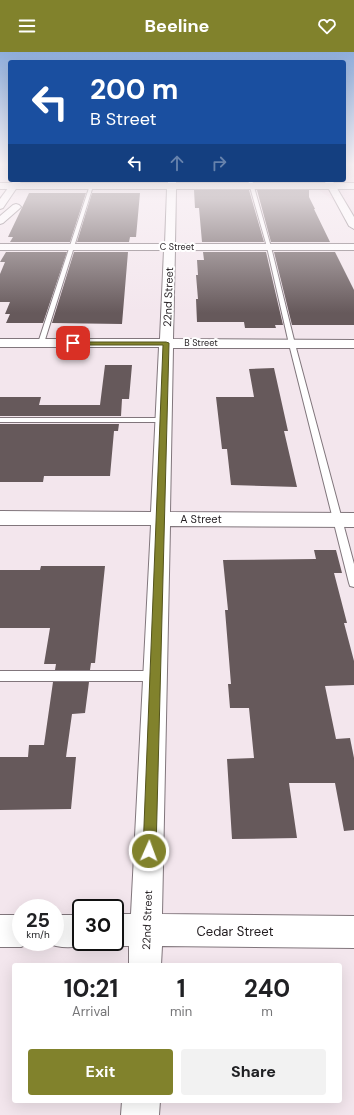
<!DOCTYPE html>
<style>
:root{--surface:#fff;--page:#f2f2f2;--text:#202124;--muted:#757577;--accent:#81822c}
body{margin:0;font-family:"DM Sans",sans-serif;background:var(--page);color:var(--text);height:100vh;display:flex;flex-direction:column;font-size:15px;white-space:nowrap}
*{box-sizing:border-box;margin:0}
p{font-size:13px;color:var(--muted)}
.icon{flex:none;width:22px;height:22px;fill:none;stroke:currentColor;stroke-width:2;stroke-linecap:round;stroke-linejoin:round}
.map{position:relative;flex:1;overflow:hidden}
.sheet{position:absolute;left:12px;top:911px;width:330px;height:140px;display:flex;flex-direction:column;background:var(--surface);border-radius:4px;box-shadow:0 4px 16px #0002}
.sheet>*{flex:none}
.guide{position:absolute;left:8px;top:8px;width:338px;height:122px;border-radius:4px;box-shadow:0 4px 16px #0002;background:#1a4fa0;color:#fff;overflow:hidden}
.speed{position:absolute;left:12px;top:847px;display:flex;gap:8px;font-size:20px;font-weight:700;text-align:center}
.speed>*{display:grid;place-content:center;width:52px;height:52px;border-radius:50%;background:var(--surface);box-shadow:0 4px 16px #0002;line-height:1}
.speed small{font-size:10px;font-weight:400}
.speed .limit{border:2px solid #111;border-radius:6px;background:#fff;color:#111}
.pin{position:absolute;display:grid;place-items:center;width:34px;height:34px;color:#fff;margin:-17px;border-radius:8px;box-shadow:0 2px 6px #0006}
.me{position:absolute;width:44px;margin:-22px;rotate:2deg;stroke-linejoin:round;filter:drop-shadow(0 0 3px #0008)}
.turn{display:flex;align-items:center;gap:14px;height:84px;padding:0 16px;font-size:18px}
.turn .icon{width:52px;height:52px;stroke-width:2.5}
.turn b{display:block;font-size:28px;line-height:34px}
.lanes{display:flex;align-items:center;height:38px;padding:0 16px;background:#0003;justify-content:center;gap:20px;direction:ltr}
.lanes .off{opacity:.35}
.eta{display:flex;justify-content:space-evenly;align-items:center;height:68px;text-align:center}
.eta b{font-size:24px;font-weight:700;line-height:28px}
.primary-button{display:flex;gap:8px;margin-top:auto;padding:8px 16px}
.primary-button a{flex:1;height:46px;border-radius:4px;background:var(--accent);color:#fff;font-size:16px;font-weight:700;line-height:46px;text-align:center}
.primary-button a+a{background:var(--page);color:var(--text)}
header{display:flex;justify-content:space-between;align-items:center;height:52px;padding:0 16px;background:var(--accent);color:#fff;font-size:18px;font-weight:700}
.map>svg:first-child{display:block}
.built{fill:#eed9e4}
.building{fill:#66595b}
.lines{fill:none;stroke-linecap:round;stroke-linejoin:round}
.service-casing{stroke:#81767c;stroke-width:2}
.minor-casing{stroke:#81767c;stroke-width:2}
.tertiary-casing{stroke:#81767c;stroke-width:2}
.primary-casing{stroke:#81767c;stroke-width:2}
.service{fill:#fff;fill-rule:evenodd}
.minor{fill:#fff;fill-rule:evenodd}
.tertiary{fill:#fff;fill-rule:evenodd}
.primary{fill:#fff;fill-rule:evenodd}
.route{fill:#81822c;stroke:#54541d}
.labels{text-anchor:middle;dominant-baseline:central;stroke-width:4;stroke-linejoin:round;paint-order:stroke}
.far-street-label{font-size:9px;fill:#221d20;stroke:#fff}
.street-label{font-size:11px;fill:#221d20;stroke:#fff}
.near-street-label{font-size:13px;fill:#221d20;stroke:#fff}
</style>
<header><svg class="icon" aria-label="menu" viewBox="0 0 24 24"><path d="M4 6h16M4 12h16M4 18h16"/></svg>Beeline<svg class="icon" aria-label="heart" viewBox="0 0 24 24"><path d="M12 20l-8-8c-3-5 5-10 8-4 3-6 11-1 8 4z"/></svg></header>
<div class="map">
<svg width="354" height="1063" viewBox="0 0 354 1063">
<rect width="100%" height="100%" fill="#f3e6ed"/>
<!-- built -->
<path class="built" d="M344,113H354V164L319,138L190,128H344Z"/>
<!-- building -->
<path class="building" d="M193,128H247V130H193Z
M254,128H309V130H254Z
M194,138H249L264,190H202L199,156H195Z
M257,138H309V145L315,157H314L330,190H271Z
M29,141H86L70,190H10L13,185H8Z
M92,141H140L136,185H130L129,190H77Z
M6,200H67L43,271H6L10,262H5L10,250H0V222L5,210H0Z
M74,200H128L122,272L52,271Z
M203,200H266L283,273H275L276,276H245L244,270H197L196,247H198L196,223H198L197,208H204Z
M274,200H335L354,238V273H292Z
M105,313H132L129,347H122L121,364H0V345H41L39,353H100Z
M274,316L288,379H284L297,435L231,433L227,397H222L216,345H254L249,317Z
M0,372H119L118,379H114L110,424H44L43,430H0Z
M314,498H336L342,521H334L347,571H344L354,609V633L325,634L336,687L350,686L354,706V778L344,779L335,731H289L297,786L232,787L227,707L254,706L249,656H230L228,632H231L225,558H228L223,508L316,507Z
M41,514H105L95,611H91L90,618H55L56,612H44L50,576H0V518H40Z
M53,630H89L85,661L72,662L66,705H76L71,757L0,758V705H28L29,693H44Z"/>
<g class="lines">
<defs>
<path id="service" d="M248,128H252L271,195L295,292L354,512V535L350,534L349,531L289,292L267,195Z
M90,133L93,134L44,291L39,292L38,291Z
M0,366H163L167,368L163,370H0Z
M0,619H155L159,620L161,624L159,628L155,629H0Z"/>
<path id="minor" d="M168,128H176V131H354V137H176L175,192H354V198H175L173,287L354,288V296H173L170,460L354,461V475L170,474L162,862L354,864V896L162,894L161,913H129V894H115L105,890H115V862H131L151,473H0V459L151,460L159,295H0V287H160L164,198H0V192H165L167,137H0V131H168Z
M16,152L19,153L21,155L19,157L3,171L0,172V164L13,153Z
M0,863H21V890H32L21,895H0Z
M55,863H81V890H92C76,897 60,897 44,890H55Z
M122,1049H160L159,1063H121Z"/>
<path id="tertiary" d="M324,128H332L354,165V177L349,174Z"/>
<path id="primary" d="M14,128H22L3,156L0,157V147Z"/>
</defs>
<!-- service casing -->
<use href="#service" class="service-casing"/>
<!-- minor casing -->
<use href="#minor" class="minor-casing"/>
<!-- tertiary casing -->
<use href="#tertiary" class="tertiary-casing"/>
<!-- primary casing -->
<use href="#primary" class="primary-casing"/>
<!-- service -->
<use href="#service" class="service"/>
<!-- minor -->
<use href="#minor" class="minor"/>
<!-- tertiary -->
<use href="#tertiary" class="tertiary"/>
<!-- primary -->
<use href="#primary" class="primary"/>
</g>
<!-- sky -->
<linearGradient id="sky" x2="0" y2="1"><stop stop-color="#8faedc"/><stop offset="0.43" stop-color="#faf4f7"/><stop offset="1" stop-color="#faf4f7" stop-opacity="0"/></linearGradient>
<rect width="354" height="261" fill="url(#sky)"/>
<!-- route -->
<path class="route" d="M71,290H166L169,291L156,799L154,803L149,805L145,803L143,799L163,293H73L70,291Z"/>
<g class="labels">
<!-- far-street labels -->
<g class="far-street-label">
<text x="177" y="195">C Street</text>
<text x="201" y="291">B Street</text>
</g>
<!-- street labels -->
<g class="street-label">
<text transform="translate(168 245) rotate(-88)">22nd Street</text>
<text x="201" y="467">A Street</text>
<text transform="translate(147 868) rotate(-88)">22nd Street</text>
</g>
<!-- near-street labels -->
<g class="near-street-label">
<text x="235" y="879">Cedar Street</text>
</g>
</g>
</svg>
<div class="speed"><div>25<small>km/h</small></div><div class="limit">30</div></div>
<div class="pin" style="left:73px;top:291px;background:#d93025"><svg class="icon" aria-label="arrive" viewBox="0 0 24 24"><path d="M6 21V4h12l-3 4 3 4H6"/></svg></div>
<svg class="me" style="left:149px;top:799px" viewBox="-20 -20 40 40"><circle r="17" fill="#81822c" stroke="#fff" stroke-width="3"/><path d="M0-11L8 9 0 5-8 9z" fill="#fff"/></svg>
<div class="guide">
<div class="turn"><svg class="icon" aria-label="left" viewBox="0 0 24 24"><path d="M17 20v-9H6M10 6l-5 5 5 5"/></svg><div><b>200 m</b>B Street</div></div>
<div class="lanes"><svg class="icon" aria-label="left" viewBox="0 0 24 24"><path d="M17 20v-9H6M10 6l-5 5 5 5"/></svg><svg class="icon off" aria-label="ahead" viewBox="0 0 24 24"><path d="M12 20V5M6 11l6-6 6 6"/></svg><svg class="icon off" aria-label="right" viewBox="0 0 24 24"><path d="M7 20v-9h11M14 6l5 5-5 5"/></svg></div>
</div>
<section class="sheet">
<div class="eta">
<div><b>10:21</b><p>Arrival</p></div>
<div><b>1</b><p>min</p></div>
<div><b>240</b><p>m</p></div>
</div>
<div class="primary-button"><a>Exit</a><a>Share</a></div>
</section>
</div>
